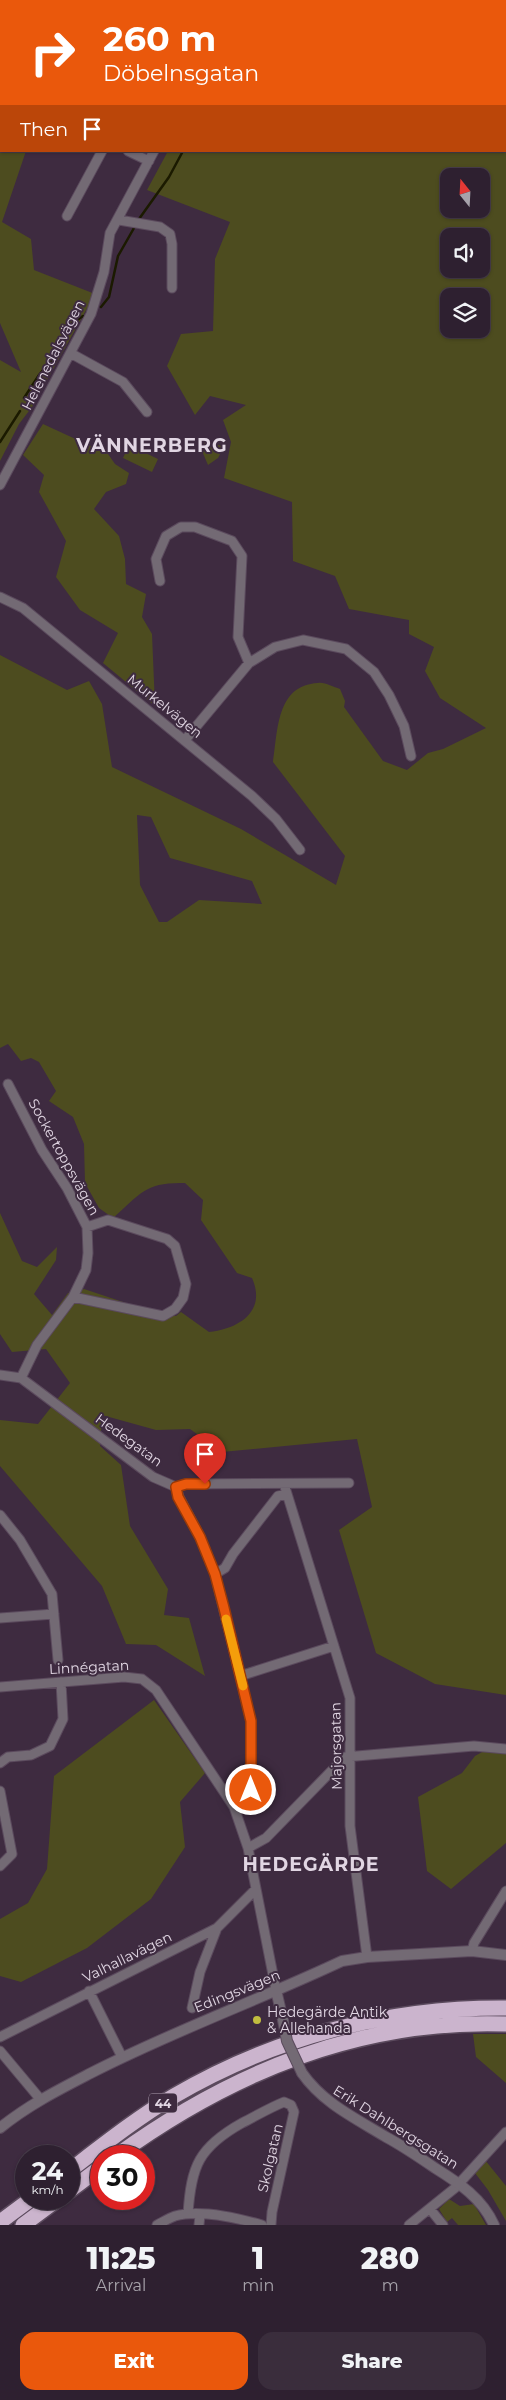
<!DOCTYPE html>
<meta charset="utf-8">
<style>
:root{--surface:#2e2030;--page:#3a2d3c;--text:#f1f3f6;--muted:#a7a3ab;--line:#493e4c;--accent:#ea580c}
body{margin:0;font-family:Montserrat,sans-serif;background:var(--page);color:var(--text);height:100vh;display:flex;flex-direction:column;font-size:19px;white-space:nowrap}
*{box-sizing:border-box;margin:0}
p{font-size:16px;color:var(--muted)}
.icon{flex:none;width:28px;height:28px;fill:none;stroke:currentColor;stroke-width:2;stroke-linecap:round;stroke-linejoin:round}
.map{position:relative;height:2225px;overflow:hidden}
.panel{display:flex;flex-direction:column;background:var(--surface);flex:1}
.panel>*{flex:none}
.guide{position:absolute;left:0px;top:0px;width:506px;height:152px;box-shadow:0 1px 4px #0004,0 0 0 1px var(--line);background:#ea580c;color:#fff;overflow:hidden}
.needle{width:32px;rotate:342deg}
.buttons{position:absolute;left:440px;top:168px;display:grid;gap:10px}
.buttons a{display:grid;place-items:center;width:50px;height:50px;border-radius:10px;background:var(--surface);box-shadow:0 1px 4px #0004,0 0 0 1px var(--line);font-size:25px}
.speed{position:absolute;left:15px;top:2145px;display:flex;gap:10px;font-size:25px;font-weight:700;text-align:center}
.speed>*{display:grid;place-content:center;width:65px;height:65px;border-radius:50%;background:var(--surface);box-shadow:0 1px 4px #0004,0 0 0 1px var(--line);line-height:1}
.speed small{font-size:12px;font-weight:400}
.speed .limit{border:8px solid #d22;background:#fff;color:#111}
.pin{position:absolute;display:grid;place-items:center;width:42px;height:42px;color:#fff;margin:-51px -21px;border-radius:50% 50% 50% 0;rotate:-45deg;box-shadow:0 0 5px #0007}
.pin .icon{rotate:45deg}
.me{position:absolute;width:55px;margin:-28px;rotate:0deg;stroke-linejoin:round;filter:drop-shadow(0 0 4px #0008)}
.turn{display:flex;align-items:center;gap:18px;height:105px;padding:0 20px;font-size:22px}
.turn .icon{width:65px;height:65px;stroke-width:2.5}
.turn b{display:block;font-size:35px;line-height:42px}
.then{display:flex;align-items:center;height:48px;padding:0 20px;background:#0003;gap:10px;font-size:19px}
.eta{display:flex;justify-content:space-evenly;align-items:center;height:85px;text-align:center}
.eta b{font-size:30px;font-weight:800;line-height:35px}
.button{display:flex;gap:10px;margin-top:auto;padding:10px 20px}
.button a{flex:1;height:58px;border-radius:15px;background:var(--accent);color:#fff;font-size:20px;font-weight:800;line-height:58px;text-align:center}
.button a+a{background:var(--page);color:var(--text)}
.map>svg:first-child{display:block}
.green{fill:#4d4c1f;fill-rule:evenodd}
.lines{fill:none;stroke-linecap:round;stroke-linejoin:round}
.stream{stroke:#1b1a00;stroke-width:2.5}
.minor-casing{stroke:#5b4a5d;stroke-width:11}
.tertiary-casing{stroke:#5b4a5d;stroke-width:12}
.motorway-casing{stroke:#5b4a5d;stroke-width:18}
.minor{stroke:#736a74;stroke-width:9}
.tertiary{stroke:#736a74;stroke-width:10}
.motorway{stroke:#cbb4cd;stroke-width:15}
.tertiary-bridge-casing{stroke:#5b4a5d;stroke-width:12;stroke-linecap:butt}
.tertiary-bridge{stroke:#736a74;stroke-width:10}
.route-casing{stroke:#983908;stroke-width:12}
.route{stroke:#ea580c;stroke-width:9}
.slow{stroke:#f59e0b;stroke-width:9}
.poi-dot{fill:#c1bd3f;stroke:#3e2b40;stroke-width:2}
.labels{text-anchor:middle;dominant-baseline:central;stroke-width:4;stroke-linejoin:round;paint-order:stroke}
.shield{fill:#3e2b40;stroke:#b0a3b2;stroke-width:1}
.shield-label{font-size:12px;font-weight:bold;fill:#e1d6e3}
.street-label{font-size:14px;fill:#e1d6e3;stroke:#3e2b40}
.poi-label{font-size:14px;fill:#e1d6e3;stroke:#3e2b40;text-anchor:start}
.district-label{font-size:19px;font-weight:bold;letter-spacing:1px;fill:#e1d6e3;stroke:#3e2b40}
</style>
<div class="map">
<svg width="506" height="2225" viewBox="0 0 506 2225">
<rect width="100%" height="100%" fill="#3e2b40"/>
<!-- green -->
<path class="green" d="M0,0H506V1695L435,1684L376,1653L339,1530L372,1507L357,1439L222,1452L190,1429L156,1430L102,1415L100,1446L121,1465L130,1526L168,1589L164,1615L189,1618L205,1676L156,1645L126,1644L102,1586L0,1466V1420L38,1424L70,1383L46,1349L12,1352L0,1334V1213L22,1261L37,1267L57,1247L56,1260L34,1294L52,1315L68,1293L84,1289L147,1310L176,1316L181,1312L209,1332C238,1329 267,1312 252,1278L237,1273L201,1220L203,1200L185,1183C146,1182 141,1193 113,1218L99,1208L85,1183L84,1144L73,1117L49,1101L56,1091L39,1062L31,1058L21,1061L8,1044L0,1048V655L67,690L89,681L102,704L112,767L241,829L336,885L345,856L273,762C278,731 276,685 318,683C325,682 333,687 340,689L345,701L344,707L383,761L407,770L428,753L443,749L486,728L440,698L425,671L434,647L409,634V620L349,609L335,576L293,561L292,502L224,478L231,442L223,420L246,405L210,396L195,415L167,366L181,334L213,331L215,259L230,222L147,190L168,151H505V1H1V151H26L2,222L31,239L34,270L95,294L32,407L19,424L0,461V360L21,372L0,323ZM449,176H481V209H449ZM449,236H481V269H449ZM449,296H481V329H449ZM137,815L151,817L170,858L252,881L262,904L199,900L167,922H159L140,885Z
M43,424L108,454L115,464L129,473L126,484L106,492L94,509L119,536L125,559L126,584L146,594L142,617L152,634L155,706L103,663L118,633L80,610L56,577L66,541L39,492L44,475L23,455Z
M205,440L224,447L218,458L208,465L202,451Z
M129,445L158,459L152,472L123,458Z
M154,1700L205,1773L180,1802L185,1847L151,1899L87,1948L21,1982L0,1976V1919L28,1903L47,1869L54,1776Z
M484,1751L506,1753V1843L451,1889L427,1871L418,1797L462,1773L475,1756Z
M473,2034H506V2083L476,2057Z
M485,2160L506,2186V2221L488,2190L475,2173Z
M449,2199L460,2206L474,2204L486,2225H458L452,2218L447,2222L439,2209Z"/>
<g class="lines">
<!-- stream -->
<path class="stream" d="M212,1L213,0
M139,219L169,177L183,151
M101,307L109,297L118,256L134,228
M24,398L39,375L58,352L70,325L83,316
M0,442L20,411"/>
<defs>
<path id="minor" d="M236,1L237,0
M128,151L149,161
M67,216L102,151
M119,220L160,227L170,234L172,244V288
M72,354L123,382L147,412
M0,485L91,314L104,272L110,233L154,151
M160,581L156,559L166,536L181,527H195L232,541L242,556L238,637L249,663
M0,597L23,608L252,796L276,819L300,850
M185,740L249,663L275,647L303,640L346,649L374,672L389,695L404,726L411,756
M8,1084L42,1150L67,1188L87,1227L88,1253L86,1270L73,1297L37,1345L21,1378
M73,1297L163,1316L175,1309L183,1298L186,1284L175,1246L167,1239L108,1220L87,1227
M0,1375L21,1378L153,1477L176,1487L179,1497L200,1537L215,1574L251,1721V1790L234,1807
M284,1484L350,1698V1826L367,1957
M176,1487L186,1484L349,1483
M0,1515L20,1540L52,1594L58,1660
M215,1574L225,1568L233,1554L278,1496L287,1494
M0,1618L54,1614
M240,1676L334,1646
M0,1687L124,1677L142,1679L156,1690L234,1807L248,1848L276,1990
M0,1763L8,1757L31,1755L50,1746L63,1719L61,1682
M0,1791L12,1854L0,1866
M248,1848L266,1838L345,1757L474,1746L506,1749
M472,1951L474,1943L506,1891
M89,1991L122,2057
M192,2008L200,1972L217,1928
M0,2037L217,1928L256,1889
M0,2051L41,2100
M430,2209L443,2225
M188,2214C191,2166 199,2147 242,2123C256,2116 269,2108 284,2102L291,2105L294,2112L272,2212L271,2225
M157,2225C163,2222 169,2218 175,2216C200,2209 238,2218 262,2225
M199,2225L200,2215
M409,2225L455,2188L506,2132"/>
<path id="tertiary" d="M276,1990L283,2020
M302,2073C323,2103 355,2118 386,2137C403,2146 419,2157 435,2168C459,2183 482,2198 494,2225
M0,2128C28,2105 60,2089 91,2073C173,2031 259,2000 342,1961L367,1957L472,1951L506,1955"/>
<path id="motorway" d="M116,2156C232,2072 360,2019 506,2024
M69,2171C103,2145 137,2118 174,2096C275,2037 389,2007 506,2008
M69,2191L101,2167
M0,2222L31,2199
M23,2225L58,2199"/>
</defs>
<!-- minor casing -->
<use href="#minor" class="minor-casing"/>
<!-- tertiary casing -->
<use href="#tertiary" class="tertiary-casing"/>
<!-- motorway casing -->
<use href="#motorway" class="motorway-casing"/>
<!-- minor -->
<use href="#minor" class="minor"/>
<!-- tertiary -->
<use href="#tertiary" class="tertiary"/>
<!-- motorway -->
<use href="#motorway" class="motorway"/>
<defs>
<path id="tertiary-bridge" d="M283,2020L287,2041L302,2073"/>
</defs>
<!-- tertiary-bridge casing -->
<use href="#tertiary-bridge" class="tertiary-bridge-casing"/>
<!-- tertiary-bridge -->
<use href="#tertiary-bridge" class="tertiary-bridge"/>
</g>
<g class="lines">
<defs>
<path id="route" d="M205,1484H186L176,1487L178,1497L200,1537L215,1574L224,1608L251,1721V1790"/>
</defs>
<!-- route casing -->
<use href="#route" class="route-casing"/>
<!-- route -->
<use href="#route" class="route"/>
<!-- slow -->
<path class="slow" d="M226,1619L243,1686"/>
</g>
<!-- markers -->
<circle class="poi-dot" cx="257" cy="2020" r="5"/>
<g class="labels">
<!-- shield labels -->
<rect class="shield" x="149" y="2093.5" width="28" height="19" rx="4"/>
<g class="shield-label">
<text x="163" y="2103">44</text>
</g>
<!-- street labels -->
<g class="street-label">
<text transform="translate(53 355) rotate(-63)">Helenedalsvägen</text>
<text transform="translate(165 706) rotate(39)">Murkelvägen</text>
<text transform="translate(64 1157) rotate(61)">Sockertoppsvägen</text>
<text transform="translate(129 1440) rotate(36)">Hedegatan</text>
<text transform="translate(89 1667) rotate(-3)">Linnégatan</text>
<text transform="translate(336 1746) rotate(-91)">Majorsgatan</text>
<text transform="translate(127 1957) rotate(-26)">Valhallavägen</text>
<text transform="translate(237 1991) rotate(-22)">Edingsvägen</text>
<text transform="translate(396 2127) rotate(32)">Erik Dahlbergsgatan</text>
<text transform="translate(270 2158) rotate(-77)">Skolgatan</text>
</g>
<!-- poi labels -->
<g class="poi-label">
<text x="267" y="2012">Hedegärde Antik<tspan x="267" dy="16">&amp; Allehanda</tspan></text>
</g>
<!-- district labels -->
<g class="district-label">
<text x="152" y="445">VÄNNERBERG</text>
<text x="311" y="1864">HEDEGÄRDE</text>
</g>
</g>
</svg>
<div class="buttons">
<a><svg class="needle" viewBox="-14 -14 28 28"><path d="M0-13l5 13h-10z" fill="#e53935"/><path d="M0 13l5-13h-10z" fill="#a7a3ab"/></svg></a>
<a><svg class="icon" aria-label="sound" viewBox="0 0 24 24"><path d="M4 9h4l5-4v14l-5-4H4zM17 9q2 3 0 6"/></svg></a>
<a><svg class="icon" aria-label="layers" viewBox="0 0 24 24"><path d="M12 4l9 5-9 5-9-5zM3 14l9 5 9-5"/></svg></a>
</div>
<div class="speed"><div>24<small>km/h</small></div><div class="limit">30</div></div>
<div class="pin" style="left:205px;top:1484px;background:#d93025"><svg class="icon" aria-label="arrive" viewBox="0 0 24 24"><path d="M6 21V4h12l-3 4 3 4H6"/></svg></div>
<svg class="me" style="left:251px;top:1790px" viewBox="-20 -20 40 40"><circle r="17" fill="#ea580c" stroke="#fff" stroke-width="3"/><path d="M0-11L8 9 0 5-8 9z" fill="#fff"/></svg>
<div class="guide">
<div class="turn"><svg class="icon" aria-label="right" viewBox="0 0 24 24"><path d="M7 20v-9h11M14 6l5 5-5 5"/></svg><div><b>260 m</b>Döbelnsgatan</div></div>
<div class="then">Then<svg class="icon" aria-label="arrive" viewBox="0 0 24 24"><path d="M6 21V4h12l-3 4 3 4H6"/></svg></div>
</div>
</div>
<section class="panel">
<div class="eta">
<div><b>11:25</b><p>Arrival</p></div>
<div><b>1</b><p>min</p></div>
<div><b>280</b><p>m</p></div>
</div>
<div class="button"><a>Exit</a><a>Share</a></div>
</section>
